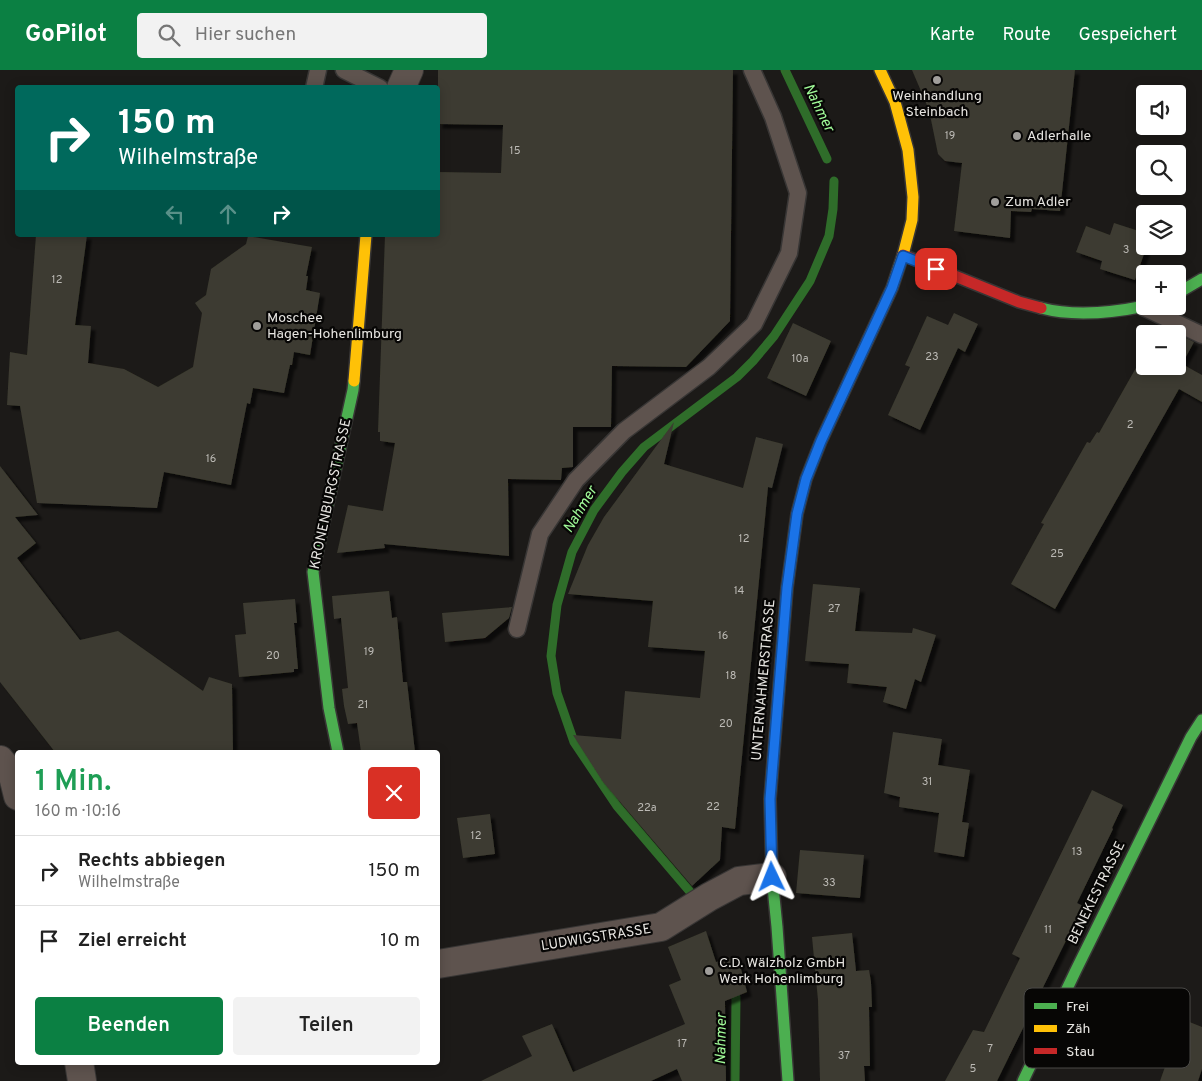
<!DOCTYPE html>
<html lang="de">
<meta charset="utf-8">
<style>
:root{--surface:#fff;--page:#f2f2f2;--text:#222;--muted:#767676;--line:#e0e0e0;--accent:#0b8043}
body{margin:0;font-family:Overpass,sans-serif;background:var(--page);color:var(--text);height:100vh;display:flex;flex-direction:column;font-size:19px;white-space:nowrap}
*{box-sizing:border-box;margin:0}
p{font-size:16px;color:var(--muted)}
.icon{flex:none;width:28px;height:28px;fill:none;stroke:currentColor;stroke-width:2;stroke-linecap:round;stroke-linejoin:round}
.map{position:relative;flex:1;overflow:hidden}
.drawer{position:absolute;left:15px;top:680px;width:425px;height:315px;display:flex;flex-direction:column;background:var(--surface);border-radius:5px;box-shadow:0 2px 12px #0003}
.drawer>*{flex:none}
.top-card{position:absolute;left:15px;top:15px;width:425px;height:152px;border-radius:5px;box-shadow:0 2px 12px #0003;background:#00695c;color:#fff;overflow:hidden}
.fabs{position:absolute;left:1136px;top:15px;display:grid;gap:10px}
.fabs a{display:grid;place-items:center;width:50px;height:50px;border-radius:5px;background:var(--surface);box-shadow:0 2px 12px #0003;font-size:25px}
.pin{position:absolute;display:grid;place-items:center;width:42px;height:42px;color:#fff;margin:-21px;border-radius:10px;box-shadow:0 2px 8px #0006}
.me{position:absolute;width:55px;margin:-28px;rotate:358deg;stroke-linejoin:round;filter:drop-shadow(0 0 4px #0008)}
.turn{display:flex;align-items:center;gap:18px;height:105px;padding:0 20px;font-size:22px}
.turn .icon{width:65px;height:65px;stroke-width:2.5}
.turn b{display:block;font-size:35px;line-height:42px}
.lanes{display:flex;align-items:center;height:48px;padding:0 20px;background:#0003;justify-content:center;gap:25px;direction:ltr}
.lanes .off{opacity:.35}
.round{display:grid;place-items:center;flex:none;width:52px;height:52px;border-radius:5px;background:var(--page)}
.summary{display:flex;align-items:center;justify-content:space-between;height:85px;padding:0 20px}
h1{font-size:30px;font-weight:600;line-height:38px;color:#1e9e55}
.primary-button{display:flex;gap:10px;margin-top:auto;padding:10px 20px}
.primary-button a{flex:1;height:58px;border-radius:5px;background:var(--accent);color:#fff;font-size:20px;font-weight:600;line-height:58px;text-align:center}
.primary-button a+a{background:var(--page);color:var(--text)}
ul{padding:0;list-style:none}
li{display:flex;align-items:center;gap:15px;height:70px;padding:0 20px;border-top:1px solid var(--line)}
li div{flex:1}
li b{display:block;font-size:19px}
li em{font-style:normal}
header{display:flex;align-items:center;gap:30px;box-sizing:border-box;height:70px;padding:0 25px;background:var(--accent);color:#fff}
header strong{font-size:24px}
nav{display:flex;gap:28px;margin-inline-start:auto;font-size:18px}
.search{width:350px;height:45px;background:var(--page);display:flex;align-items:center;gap:12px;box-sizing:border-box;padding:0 18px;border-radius:5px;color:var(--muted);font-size:19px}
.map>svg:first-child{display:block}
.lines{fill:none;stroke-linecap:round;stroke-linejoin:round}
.stream{stroke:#2f6d2a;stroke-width:9}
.building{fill:#3c3b30;filter:url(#shadow)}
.lane-casing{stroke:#383635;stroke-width:19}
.street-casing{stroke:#383635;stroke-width:30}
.fast-casing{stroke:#383635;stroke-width:14}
.slow-casing{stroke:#383635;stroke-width:14}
.jam-casing{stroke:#383635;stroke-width:14}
.lane{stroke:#5e534e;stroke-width:16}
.street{stroke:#5e534e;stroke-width:28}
.fast{stroke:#4caf50;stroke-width:11}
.slow{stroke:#ffc107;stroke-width:11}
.jam{stroke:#c62828;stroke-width:11}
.route-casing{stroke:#114b97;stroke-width:12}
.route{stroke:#1a73e8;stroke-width:9}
.poi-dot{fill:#a09e9b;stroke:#070605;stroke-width:2}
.labels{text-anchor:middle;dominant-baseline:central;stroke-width:4.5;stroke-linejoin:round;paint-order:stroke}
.number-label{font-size:11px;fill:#bcbab5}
.poi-label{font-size:14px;fill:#e7e5e1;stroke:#070605;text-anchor:start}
.street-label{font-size:14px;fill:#e7e5e1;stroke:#070605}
.water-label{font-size:15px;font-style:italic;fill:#a0fa98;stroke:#070605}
.key{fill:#070605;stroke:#4a4947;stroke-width:1}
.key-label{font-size:14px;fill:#e7e5e1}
</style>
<header>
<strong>GoPilot</strong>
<div class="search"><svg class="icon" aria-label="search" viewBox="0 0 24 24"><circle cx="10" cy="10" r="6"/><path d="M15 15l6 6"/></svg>Hier suchen</div>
<nav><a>Karte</a><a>Route</a><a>Gespeichert</a></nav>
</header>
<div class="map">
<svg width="1202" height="1011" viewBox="0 0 1202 1011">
<defs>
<filter id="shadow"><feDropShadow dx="4.5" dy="4.5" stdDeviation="1" flood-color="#0009"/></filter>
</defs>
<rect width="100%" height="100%" fill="#1c1a18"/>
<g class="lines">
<!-- stream -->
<path class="stream" d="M785,0L827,89
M692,824L617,736L574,672L557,623L551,586L557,535L572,482L594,440L622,402L644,377L737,307L753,291L774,266L810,211L829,166L833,139L834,111
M735,1011L736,927"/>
</g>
<!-- building -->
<path class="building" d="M438,0H733L730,251L686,297L612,296L611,357H573V397L562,398L561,410L508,409L509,486L384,474L385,478L337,483L348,435L383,441L395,373L380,371V362H378L385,165H438V102L501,103L503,55L438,54Z
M912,0H1075L1060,141L1032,139L1031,142L1011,141L1010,168L954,161L962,93L945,91L938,84L929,40Z
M1114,153L1145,163V181L1135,210L1100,199L1102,191L1076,182L1086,156L1110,165Z
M36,165H87L75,255L91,256L88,293L124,299L158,317L193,297L202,243L195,233L206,225L211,199L246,174L248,166L312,177L306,206H308L306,220L320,223L310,285L294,282L292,295H290L284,323L253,318L250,334L247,333L231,415L164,402L157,438L37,433L20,336L7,335L10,282L27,285Z
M954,243L978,254L965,282L958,278L920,360L888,345L910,297L905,295L927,246L948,255Z
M793,253L831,271L806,326L767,308Z
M1160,256L1176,264H1156Z
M1178,264L1194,272L1182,294L1202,305V332L1179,319L1055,539L1011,514L1044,454L1041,453L1087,372L1090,373L1097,362L1099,363L1145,282V296H1178Z
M674,352L664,394L743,418L756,367L783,374L772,418L768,417L735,759L722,757L720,790L692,816L603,712L573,665L621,669L625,621L700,628L705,581L648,577L653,531L568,524L588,475L604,447Z
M0,396L38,445L15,447L36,473L17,488L80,570L118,561L203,621L209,607L232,614L233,682H55L0,612Z
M813,514L860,518L855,561L912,563L913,558L936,565L921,612L915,609L906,639L883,632L887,617L847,613L849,594L805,591Z
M389,521L392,548L397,547L403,612H407L415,682H361L357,653L348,654L344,636L342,619L348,618L341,548L334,549L332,526Z
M295,529L297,553H294L298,599H294V602L239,607L235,565L246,564L243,533Z
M512,537L509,548L485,568L445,572L442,543Z
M893,662L942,669L938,695L970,700L962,752L969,753L964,787L934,782L939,743L899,737L900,727L884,723Z
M1092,720L1123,735L1112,758L1113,759L1077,833L1083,836L997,1011H945L973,960L984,962L1020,888L1012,884Z
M490,744L495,784L463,788L457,748Z
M800,780L864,785L860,828L796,823Z
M706,861L716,892L738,887L747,922L725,931L726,1011H682L677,999L651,1011H481L532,986L522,966L552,954L573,1002L685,954L669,915L681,910L668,877Z
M852,863L856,901L869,900L871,912L872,937H869L870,996H864L865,1011H820L818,930L812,867Z
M1182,949L1202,957V999L1198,1011H1160Z"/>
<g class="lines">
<defs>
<path id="lane" d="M344,0L380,18
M314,18L318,0
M1143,237L1202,265
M517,559L540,464L576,410L624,361L709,297L754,254L789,183L798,123L773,47L752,0"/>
<path id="street" d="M401,18L409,0
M0,690L13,706L18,726
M438,894L661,857L709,827L739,811L772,807
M79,992L82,1011"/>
<path id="fast" d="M1178,223L1202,209
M1041,238C1075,247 1111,243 1145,236
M338,682L329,638L313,502L353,320L354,311
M788,1011L777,857L772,807L770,729L787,518L797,444L806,409L821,371L834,343
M1023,1011L1076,900L1191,667L1202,650"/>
<path id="slow" d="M354,311L366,165
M834,343L892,218L903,185L912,150L913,127L908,80L895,32L880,0"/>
<path id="jam" d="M903,185L1019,232L1041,238"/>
</defs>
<!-- lane casing -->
<use href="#lane" class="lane-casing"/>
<!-- street casing -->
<use href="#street" class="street-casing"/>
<!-- fast casing -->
<use href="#fast" class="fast-casing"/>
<!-- slow casing -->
<use href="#slow" class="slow-casing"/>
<!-- jam casing -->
<use href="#jam" class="jam-casing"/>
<!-- lane -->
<use href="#lane" class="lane"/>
<!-- street -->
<use href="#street" class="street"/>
<!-- fast -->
<use href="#fast" class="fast"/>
<!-- slow -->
<use href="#slow" class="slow"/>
<!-- jam -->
<use href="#jam" class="jam"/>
</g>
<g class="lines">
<defs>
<path id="route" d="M772,807L770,729L787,518L797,444L806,409L821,371L892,218L903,186L936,199"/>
</defs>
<!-- route casing -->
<use href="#route" class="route-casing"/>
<!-- route -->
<use href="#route" class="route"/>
</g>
<!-- markers -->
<g class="poi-dot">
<circle cx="937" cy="10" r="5"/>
<circle cx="1017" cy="66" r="5"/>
<circle cx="995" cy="132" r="5"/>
<circle cx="257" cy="256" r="5"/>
<circle cx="709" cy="901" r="5"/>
</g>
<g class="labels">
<!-- number labels -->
<g class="number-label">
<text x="950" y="66">19</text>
<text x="515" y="81">15</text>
<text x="1126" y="180">3</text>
<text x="57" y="210">12</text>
<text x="932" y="287">23</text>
<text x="800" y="289">10a</text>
<text x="1130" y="355">2</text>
<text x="211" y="389">16</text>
<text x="744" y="469">12</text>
<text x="1057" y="484">25</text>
<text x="739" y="521">14</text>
<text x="834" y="539">27</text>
<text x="723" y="566">16</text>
<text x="369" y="582">19</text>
<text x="273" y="586">20</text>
<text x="731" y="606">18</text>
<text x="363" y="635">21</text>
<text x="726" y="654">20</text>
<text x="927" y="712">31</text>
<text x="713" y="737">22</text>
<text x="647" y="738">22a</text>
<text x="476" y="766">12</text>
<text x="1077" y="782">13</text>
<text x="829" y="813">33</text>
<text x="1048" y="860">11</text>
<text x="682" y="974">17</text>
<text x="990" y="979">7</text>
<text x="844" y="986">37</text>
<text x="973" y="999">5</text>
</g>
<!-- poi labels -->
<g class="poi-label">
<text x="937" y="26" text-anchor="middle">Weinhandlung<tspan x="937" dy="16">Steinbach</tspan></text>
<text x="1027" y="66">Adlerhalle</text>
<text x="1005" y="132">Zum Adler</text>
<text x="267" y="248">Moschee<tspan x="267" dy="16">Hagen-Hohenlimburg</tspan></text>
<text x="719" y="893">C.D. Wälzholz GmbH<tspan x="719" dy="16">Werk Hohenlimburg</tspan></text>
</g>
<!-- street labels -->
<g class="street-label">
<text transform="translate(331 424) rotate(-78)">KRONENBURGSTRASSE</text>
<text transform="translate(764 610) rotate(-85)">UNTERNAHMERSTRASSE</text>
<text transform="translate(1097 823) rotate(-64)">BENEKESTRASSE</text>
<text transform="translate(596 868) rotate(-9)">LUDWIGSTRASSE</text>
</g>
<!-- water labels -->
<g class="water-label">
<text transform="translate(818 38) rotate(64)">Nahmer</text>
<text transform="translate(581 440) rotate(-59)">Nahmer</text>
<text transform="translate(722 969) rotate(-89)">Nahmer</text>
</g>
</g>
<!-- legend -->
<rect x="1024" y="918" width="166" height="80" rx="8" class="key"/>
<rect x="1034" y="933" width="23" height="6" fill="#4caf50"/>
<rect x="1034" y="955" width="23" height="7" fill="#ffc107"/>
<rect x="1034" y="978" width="23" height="6" fill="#c62828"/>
<g class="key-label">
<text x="1066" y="941">Frei</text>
<text x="1066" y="963">Zäh</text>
<text x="1066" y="986">Stau</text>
</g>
</svg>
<div class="fabs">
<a><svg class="icon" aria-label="sound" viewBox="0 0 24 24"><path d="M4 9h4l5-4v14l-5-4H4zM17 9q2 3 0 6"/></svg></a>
<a><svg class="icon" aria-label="search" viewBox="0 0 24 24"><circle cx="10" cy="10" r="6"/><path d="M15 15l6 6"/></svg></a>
<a><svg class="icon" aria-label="layers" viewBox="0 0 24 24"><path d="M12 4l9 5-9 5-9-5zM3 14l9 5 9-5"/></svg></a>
<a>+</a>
<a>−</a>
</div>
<div class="pin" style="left:936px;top:199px;background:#d93025"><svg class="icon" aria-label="arrive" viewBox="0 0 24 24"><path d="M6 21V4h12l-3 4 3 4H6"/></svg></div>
<svg class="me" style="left:772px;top:807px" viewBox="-20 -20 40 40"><path d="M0-17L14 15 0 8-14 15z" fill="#1a73e8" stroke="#fff" stroke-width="4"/></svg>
<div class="top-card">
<div class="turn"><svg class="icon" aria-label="right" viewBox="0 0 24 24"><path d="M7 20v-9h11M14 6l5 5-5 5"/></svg><div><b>150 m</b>Wilhelmstraße</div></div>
<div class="lanes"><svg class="icon off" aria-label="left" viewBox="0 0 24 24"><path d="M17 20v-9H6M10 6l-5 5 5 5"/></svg><svg class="icon off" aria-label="ahead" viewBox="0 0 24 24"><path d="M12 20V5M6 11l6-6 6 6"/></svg><svg class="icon" aria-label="right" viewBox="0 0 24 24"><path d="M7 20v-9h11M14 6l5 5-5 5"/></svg></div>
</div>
<section class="drawer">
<div class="summary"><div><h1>1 Min.</h1><p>160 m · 10:16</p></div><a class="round" style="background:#d93025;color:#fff"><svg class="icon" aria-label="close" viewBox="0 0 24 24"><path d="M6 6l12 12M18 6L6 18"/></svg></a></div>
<ul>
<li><svg class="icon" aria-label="right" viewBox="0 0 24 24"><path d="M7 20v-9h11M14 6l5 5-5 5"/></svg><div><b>Rechts abbiegen</b><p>Wilhelmstraße</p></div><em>150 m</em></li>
<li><svg class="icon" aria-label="arrive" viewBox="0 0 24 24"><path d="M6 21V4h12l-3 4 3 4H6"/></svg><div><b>Ziel erreicht</b></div><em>10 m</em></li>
</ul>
<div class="primary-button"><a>Beenden</a><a>Teilen</a></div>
</section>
</div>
